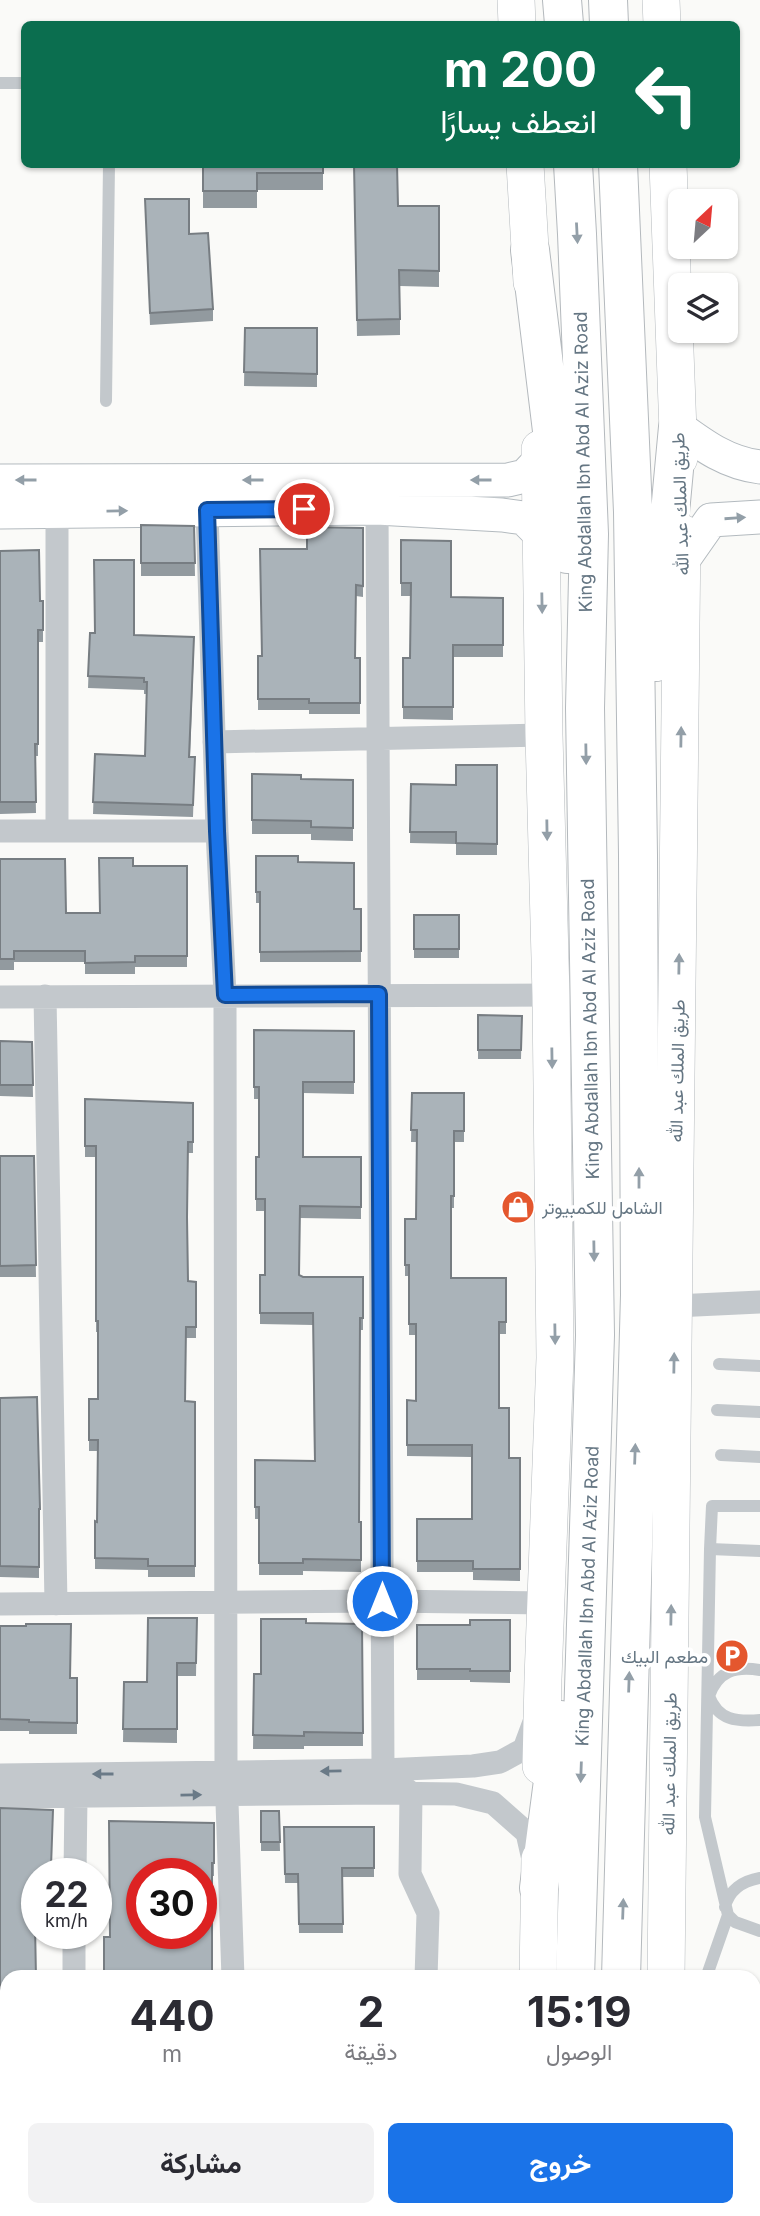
<!DOCTYPE html>
<html lang="ar">
<meta charset="utf-8">
<style>
:root{--surface:#fff;--page:#f2f2f3;--text:#2b2b33;--muted:#7c7c81;--accent:#1a73e8}
body{margin:0;font-family:Inter,Vazirmatn,sans-serif;background:var(--page);color:var(--text);direction:rtl;height:100vh;display:flex;flex-direction:column;font-size:26px;white-space:nowrap}
*{box-sizing:border-box;margin:0}
p{font-size:23px;color:var(--muted)}
.icon{flex:none;width:38px;height:38px;fill:none;stroke:currentColor;stroke-width:2;stroke-linecap:round;stroke-linejoin:round}
.map{position:relative;flex:1;overflow:hidden;direction:ltr}
.drawer{position:absolute;left:0px;top:1970px;width:761px;height:247px;display:flex;flex-direction:column;background:var(--surface);border-radius:21px 21px 0 0;box-shadow:0 2px 5px #0004;direction:rtl}
.drawer>*{flex:none}
.banner{position:absolute;left:21px;top:21px;width:719px;height:147px;border-radius:10px;box-shadow:0 2px 5px #0004;direction:rtl;background:#0b6e4f;color:#fff;overflow:hidden}
.needle{width:46px;rotate:26deg}
.buttons{position:absolute;left:668px;top:189px;display:grid;gap:14px}
.buttons a{display:grid;place-items:center;width:70px;height:70px;border-radius:10px;background:var(--surface);box-shadow:0 2px 5px #0004;font-size:35px}
.speed{position:absolute;left:21px;top:1858px;display:flex;gap:14px;font-size:35px;font-weight:700;text-align:center}
.speed>*{display:grid;place-content:center;width:91px;height:91px;border-radius:50%;background:var(--surface);box-shadow:0 2px 5px #0004;line-height:1}
.speed small{font-size:18px;font-weight:400}
.speed .limit{border:10px solid #d22;background:#fff;color:#111}
.pin{position:absolute;display:grid;place-items:center;width:60px;height:60px;color:#fff;margin:-30px;border:4px solid #fff;border-radius:50%;box-shadow:0 2px 7px #0007}
.me{position:absolute;width:77px;margin:-38px;rotate:0deg;stroke-linejoin:round;filter:drop-shadow(0 0 5px #0008)}
.turn{display:flex;align-items:center;gap:24px;height:147px;padding:0 28px;font-size:32px}
.turn .icon{width:91px;height:91px;stroke-width:2.5}
.turn b{display:block;font-size:49px;line-height:60px}
.eta{display:flex;justify-content:space-evenly;align-items:center;height:119px;text-align:center}
.eta b{font-size:42px;font-weight:700;line-height:49px}
.cta{display:flex;gap:14px;margin-top:auto;padding:14px 28px}
.cta a{flex:1;height:80px;border-radius:10px;background:var(--accent);color:#fff;font-size:28px;font-weight:700;line-height:80px;text-align:center}
.cta a+a{background:var(--page);color:var(--text)}
.map>svg:first-child{display:block}
.green{fill:#dadfd7}
.lines{fill:none;stroke-linecap:round;stroke-linejoin:round}
.secondary-casing{stroke:#b3babf;stroke-width:35}
.primary-casing{stroke:#b5babe;stroke-width:38}
.highway-casing{stroke:#b4b9bd;stroke-width:40}
.lane{stroke:#c3c8cc;stroke-width:12}
.street{stroke:#c3c8cc;stroke-width:23}
.secondary{stroke:#fff;stroke-width:33}
.primary{stroke:#fff;stroke-width:37}
.highway{stroke:#fff;stroke-width:38}
.wall{fill:#929a9f}
.building{fill:#aab3b9;stroke:#777d82;stroke-width:2;fill-rule:evenodd}
.oneway{fill:#939fa8}
.oneway2{fill:#6a7a87}
.route-casing{stroke:#114b97;stroke-width:18}
.route{stroke:#1a73e8;stroke-width:12}
.labels{text-anchor:middle;dominant-baseline:central;stroke-width:7;stroke-linejoin:round;paint-order:stroke}
.street-label{font-size:18px;fill:#657683;stroke:#fff}
.poi-label{font-size:18px;fill:#657683;stroke:#fff;text-anchor:start}
</style>
<div class="map">
<svg width="760" height="2216" viewBox="0 0 760 2216">
<rect width="100%" height="100%" fill="#fafaf8"/>
<!-- green -->
<path class="green" d="M452,2210H507V2216H452Z"/>
<g class="lines">
<defs>
<path id="secondary" d="M678,427C704,446 727,463 760,467
M0,481L508,480L525,476L541,459
M0,512L377,508L502,515L524,518L541,535
M683,560L711,520L760,517"/>
<path id="primary" d="M516,0L517,24
M661,0L662,24
M525,164L532,282
M668,164L679,458
M540,449L544,735L551,995L555,1358L543,1679L541,1766
M538,1978L540,1859
M666,1978L682,533
M532,2216V2210
M663,2216V2210"/>
<path id="highway" d="M562,0L564,24
M608,0L609,24
M573,164L577,234L589,534L585,708L595,1335L575,1978
M618,164L633,512L638,855L640,1295L621,1978
M530,250L567,554
M656,662L678,427
M539,1888L561,1720
M567,2216L568,2210
M615,2216V2210"/>
</defs>
<!-- secondary casing -->
<use href="#secondary" class="secondary-casing"/>
<!-- primary casing -->
<use href="#primary" class="primary-casing"/>
<!-- highway casing -->
<use href="#highway" class="highway-casing"/>
<!-- lane -->
<path class="lane" d="M0,83H24
M106,401L109,164
M719,1364L760,1366
M717,1410L760,1412
M721,1455L760,1457
M710,1549L712,1506H760
M760,1551L710,1549L705,1817L728,1915L735,1922L760,1931
M760,1670C735,1666 718,1671 709,1696C718,1720 736,1722 760,1720
M725,1907C729,1890 743,1881 760,1878
M706,1978L728,1915
M696,2216V2210
M757,2216L760,2093"/>
<!-- street -->
<path class="street" d="M377,508L383,1770L411,1793L410,1874L428,1913L426,1978
M207,510L217,831L225,995L226,1773L233,1978
M57,511V831
M214,742L544,735
M0,831H217
M45,996L56,1604
M0,997L551,995
M675,1306L760,1302
M0,1604L381,1601L547,1603
M0,1775L383,1770L473,1766L500,1762L524,1749L534,1722
M0,1797L382,1793L456,1794L493,1803L527,1833L534,1864
M75,1874L76,1796
M74,1978V1934
M239,2210V2216
M70,2216V2210
M419,2216V2210"/>
<!-- secondary -->
<use href="#secondary" class="secondary"/>
<!-- primary -->
<use href="#primary" class="primary"/>
<!-- highway -->
<use href="#highway" class="highway"/>
</g>
<!-- wall -->
<path class="wall" d="M203,164H323V190H257V208H203Z
M354,164L398,206H439V287L400,286V335L357,336Z
M145,199L189,234L213,309V321L150,325Z
M245,328H317V387L244,386Z
M141,525L194,526L195,576H141Z
M363,528V597L356,596L355,658H360V714H309V710H258V656H262L307,549Z
M401,540L451,597L503,598V657H453V720L403,719V658H410L411,596H401Z
M0,551L40,601H43V642H38V756H35L36,813L0,814Z
M90,633L134,635L194,649L190,757H195L193,817L93,814L95,754L145,756L147,694H144V690L88,688Z
M497,765V855H456V844L410,843L411,784L456,785Z
M252,774L301,779L353,780V841L311,840V834H252Z
M256,856L298,862L354,909H361V962H260V903H256Z
M0,859L66,913H100L133,866H187V967H135V974H85V962H14V970H0Z
M414,915H459V958H414Z
M478,1015L522,1016L521,1059H478Z
M254,1030L354,1031V1094L303,1093V1157H361V1219L300,1218L299,1275L303,1277H363V1330H360L359,1522H361V1572L303,1571V1575H259V1519H255V1460L314,1461L313,1325L260,1324V1275H265V1211H256V1157H259V1099H254Z
M0,1041L32,1042L33,1097L0,1096Z
M412,1093H464V1142H454V1208H451V1278H506V1334H499V1408L509,1458H520V1581L473,1580V1572H417V1519H472V1457L407,1456V1400L416,1401V1335H409V1276H405V1219H416L417,1142H411Z
M85,1099L193,1103V1153H188L187,1221L188,1281L196,1282V1338H186L185,1401L195,1402V1577H148V1570L95,1569V1521L97,1522L98,1451H89V1399H98V1332H96V1157H85Z
M0,1156H34L36,1277H0Z
M0,1398L40,1509V1520H39V1578L0,1577Z
M197,1618L196,1676H177V1743L123,1742L124,1682H147Z
M510,1620V1683L470,1682V1680H417V1625H470Z
M306,1623L362,1624L363,1746H304V1749H253L254,1674H261Z
M0,1626L70,1678H77V1734H29V1731H0Z
M0,1808L53,1810L51,1874H37V1934H47V1935H35L7,1978Z
M261,1811H279L280,1851H261Z
M214,1823V1876H212L110,1937Z
M284,1827H374V1877H342L343,1933H299L298,1883H285Z"/>
<!-- building -->
<path class="building" d="M203,164H323V173H257V191H203Z
M354,164H397L398,206H439V271L399,270L400,319L357,320Z
M145,199H189V234L208,233L213,309L150,313Z
M245,328H317V374L244,372Z
M141,525L194,526L195,563H141Z
M307,527L363,528V586L356,585L355,658H360V703H309V699H258V656H262L260,549H307Z
M401,540L451,541V597L503,598V645H453V707H403V658H410L411,583H401Z
M39,550L40,601H43V630H38V744H35L36,802H0V551Z
M94,560H134V635L194,637L189,757H195L193,805L93,802L95,754L145,756L147,682H144V678L88,676L90,633H95Z
M456,765H497V844L456,843V832H410L411,784L456,785Z
M252,774L301,775V779L353,780V828L311,827V821L252,820Z
M256,856H298V862L354,863V909H361V951L260,952V892H256Z
M99,858H133V866H187V956H135V962L85,963V951H14V959H0V859H65L66,913H100Z
M414,915H459V949H414Z
M478,1015L522,1016L521,1050H478Z
M254,1030L354,1031V1082H303V1157H361V1207L300,1206L299,1275L303,1277H363V1318H360L359,1522H361V1560L303,1559V1563H259V1507H255V1460L315,1461L313,1313H260V1275H265V1199H256V1157H259V1087H254Z
M0,1041L32,1042L33,1085H0Z
M412,1093H464V1131H454V1196H451V1278H506V1322H499V1408H509V1458H520V1569H473V1561H417V1519H472V1445H407V1400L416,1401V1324H409V1265H405V1219H416L417,1130H411Z
M85,1099L193,1103V1142H188L187,1217L188,1281L196,1282V1327H186L185,1401L195,1402V1566H148V1559L95,1558V1521L97,1522L98,1440H89V1399H98V1321H96V1146H85Z
M0,1156H34L36,1265L0,1266Z
M37,1397L40,1509H39V1567L0,1566V1398Z
M148,1618H197L196,1663H177V1729H123L124,1682H147Z
M261,1619H306V1623L362,1624L363,1733L304,1732V1736L253,1735L254,1674H261Z
M470,1620H510V1671H470V1669H417V1625H470Z
M26,1624H71L70,1678H77V1723L29,1722V1720L0,1719V1626H26Z
M0,1808L53,1810L51,1867H46V1874H37V1924H35L36,1978H7V2210H36V2216H0Z
M261,1811H279L280,1842H261Z
M109,1821L214,1823V1863H212V1978H104V1937H110ZM142,1874H201V1934H142Z
M284,1827H374V1868H342L343,1924H299L298,1874H285Z
M161,2210H204V2216H161Z
M273,2210H387V2216H273Z"/>
<!-- one-way arrows -->
<defs><path id="oneway-solid" d="M-6-.8H1V-3.2L6.5 0L1 3.2V.8H-6Z" transform="scale(1.75)"/></defs>
<g class="oneway">
<use href="#oneway-solid" transform="translate(577 233) rotate(87)"/>
<use href="#oneway-solid" transform="translate(26 480) rotate(180)"/>
<use href="#oneway-solid" transform="translate(253 480) rotate(180)"/>
<use href="#oneway-solid" transform="translate(481 480) rotate(180)"/>
<use href="#oneway-solid" transform="translate(117 511) rotate(-1)"/>
<use href="#oneway-solid" transform="translate(735 518) rotate(-4)"/>
<use href="#oneway-solid" transform="translate(542 603) rotate(89)"/>
<use href="#oneway-solid" transform="translate(681 737) rotate(-89)"/>
<use href="#oneway-solid" transform="translate(586 754) rotate(89)"/>
<use href="#oneway-solid" transform="translate(547 830) rotate(89)"/>
<use href="#oneway-solid" transform="translate(679 964) rotate(-89)"/>
<use href="#oneway-solid" transform="translate(552 1058) rotate(89)"/>
<use href="#oneway-solid" transform="translate(639 1178) rotate(-90)"/>
<use href="#oneway-solid" transform="translate(594 1251) rotate(89)"/>
<use href="#oneway-solid" transform="translate(555 1334) rotate(89)"/>
<use href="#oneway-solid" transform="translate(674 1363) rotate(-89)"/>
<use href="#oneway-solid" transform="translate(635 1454) rotate(-88)"/>
<use href="#oneway-solid" transform="translate(671 1615) rotate(-89)"/>
<use href="#oneway-solid" transform="translate(629 1682) rotate(-88)"/>
<use href="#oneway-solid" transform="translate(581 1772) rotate(92)"/>
<use href="#oneway-solid" transform="translate(623 1909) rotate(-88)"/>
</g>
<g class="oneway2">
<use href="#oneway-solid" transform="translate(331 1771) rotate(179)"/>
<use href="#oneway-solid" transform="translate(103 1774) rotate(180)"/>
<use href="#oneway-solid" transform="translate(191 1795) rotate(-1)"/>
</g>
<g class="lines">
<defs>
<path id="route" d="M304,509L207,510L217,831L225,995L379,994L382,1601"/>
</defs>
<!-- route casing -->
<use href="#route" class="route-casing"/>
<!-- route -->
<use href="#route" class="route"/>
</g>
<!-- icons -->
<defs>
<symbol id="shop-disc" viewBox="-11 -11 22 22"><circle r="9.5" fill="#e4572e" stroke="#fff"/><path d="M-5-2.5h2.3a2.7 3.5 0 0 1 5.4 0H5L5.5 6h-11ZM-1.5-2.5h3a1.5 2.3 0 0 0-3 0Z" fill="#fff"/></symbol>
<symbol id="parking-disc" viewBox="-11 -11 22 22"><circle r="9.5" fill="#e4572e" stroke="#fff"/><path d="M-3.5-5.5H1a3.5 3.5 0 0 1 0 7H-1V5.5H-3.5ZM-1-3.4V-.6H.8a1.4 1.4 0 0 0 0-2.8Z" fill="#fff"/></symbol>
</defs>
<g fill-rule="evenodd">
<use href="#shop-disc" x="499" y="1188" width="38" height="38"/>
<use href="#parking-disc" x="713" y="1637" width="38" height="38"/>
</g>
<g class="labels">
<!-- street labels -->
<g class="street-label">
<text transform="translate(583 462) rotate(-91)">King Abdallah Ibn Abd Al Aziz Road</text>
<text transform="translate(680 504) rotate(-92)">طريق الملك عبد الله</text>
<text transform="translate(590 1029) rotate(-91)">King Abdallah Ibn Abd Al Aziz Road</text>
<text transform="translate(677 1071) rotate(-89)">طريق الملك عبد الله</text>
<text transform="translate(587 1596) rotate(-88)">King Abdallah Ibn Abd Al Aziz Road</text>
<text transform="translate(669 1764) rotate(-89)">طريق الملك عبد الله</text>
</g>
<!-- poi labels -->
<g class="poi-label">
<text x="542" y="1207">الشامل للكمبيوتر</text>
<text x="708" y="1656" text-anchor="end">مطعم البيك</text>
</g>
</g>
</svg>
<div class="buttons">
<a><svg class="needle" viewBox="-14 -14 28 28"><path d="M0-13l5 13h-10z" fill="#e53935"/><path d="M0 13l5-13h-10z" fill="#7c7c81"/></svg></a>
<a><svg class="icon" aria-label="layers" viewBox="0 0 24 24"><path d="M12 4l9 5-9 5-9-5zM3 14l9 5 9-5"/></svg></a>
</div>
<div class="speed"><div>22<small>km/h</small></div><div class="limit">30</div></div>
<div class="pin" style="left:304px;top:509px;background:#d93025"><svg class="icon" aria-label="arrive" viewBox="0 0 24 24"><path d="M6 21V4h12l-3 4 3 4H6"/></svg></div>
<svg class="me" style="left:382px;top:1601px" viewBox="-20 -20 40 40"><circle r="17" fill="#1a73e8" stroke="#fff" stroke-width="3"/><path d="M0-11L8 9 0 5-8 9z" fill="#fff"/></svg>
<div class="banner">
<div class="turn"><svg class="icon" aria-label="left" viewBox="0 0 24 24"><path d="M17 20v-9H6M10 6l-5 5 5 5"/></svg><div><b>200 m</b>انعطف يسارًا</div></div>
</div>
<section class="drawer">
<div class="eta">
<div><b>15:19</b><p>الوصول</p></div>
<div><b>2</b><p>دقيقة</p></div>
<div><b>440</b><p>m</p></div>
</div>
<div class="cta"><a>خروج</a><a>مشاركة</a></div>
</section>
</div>
